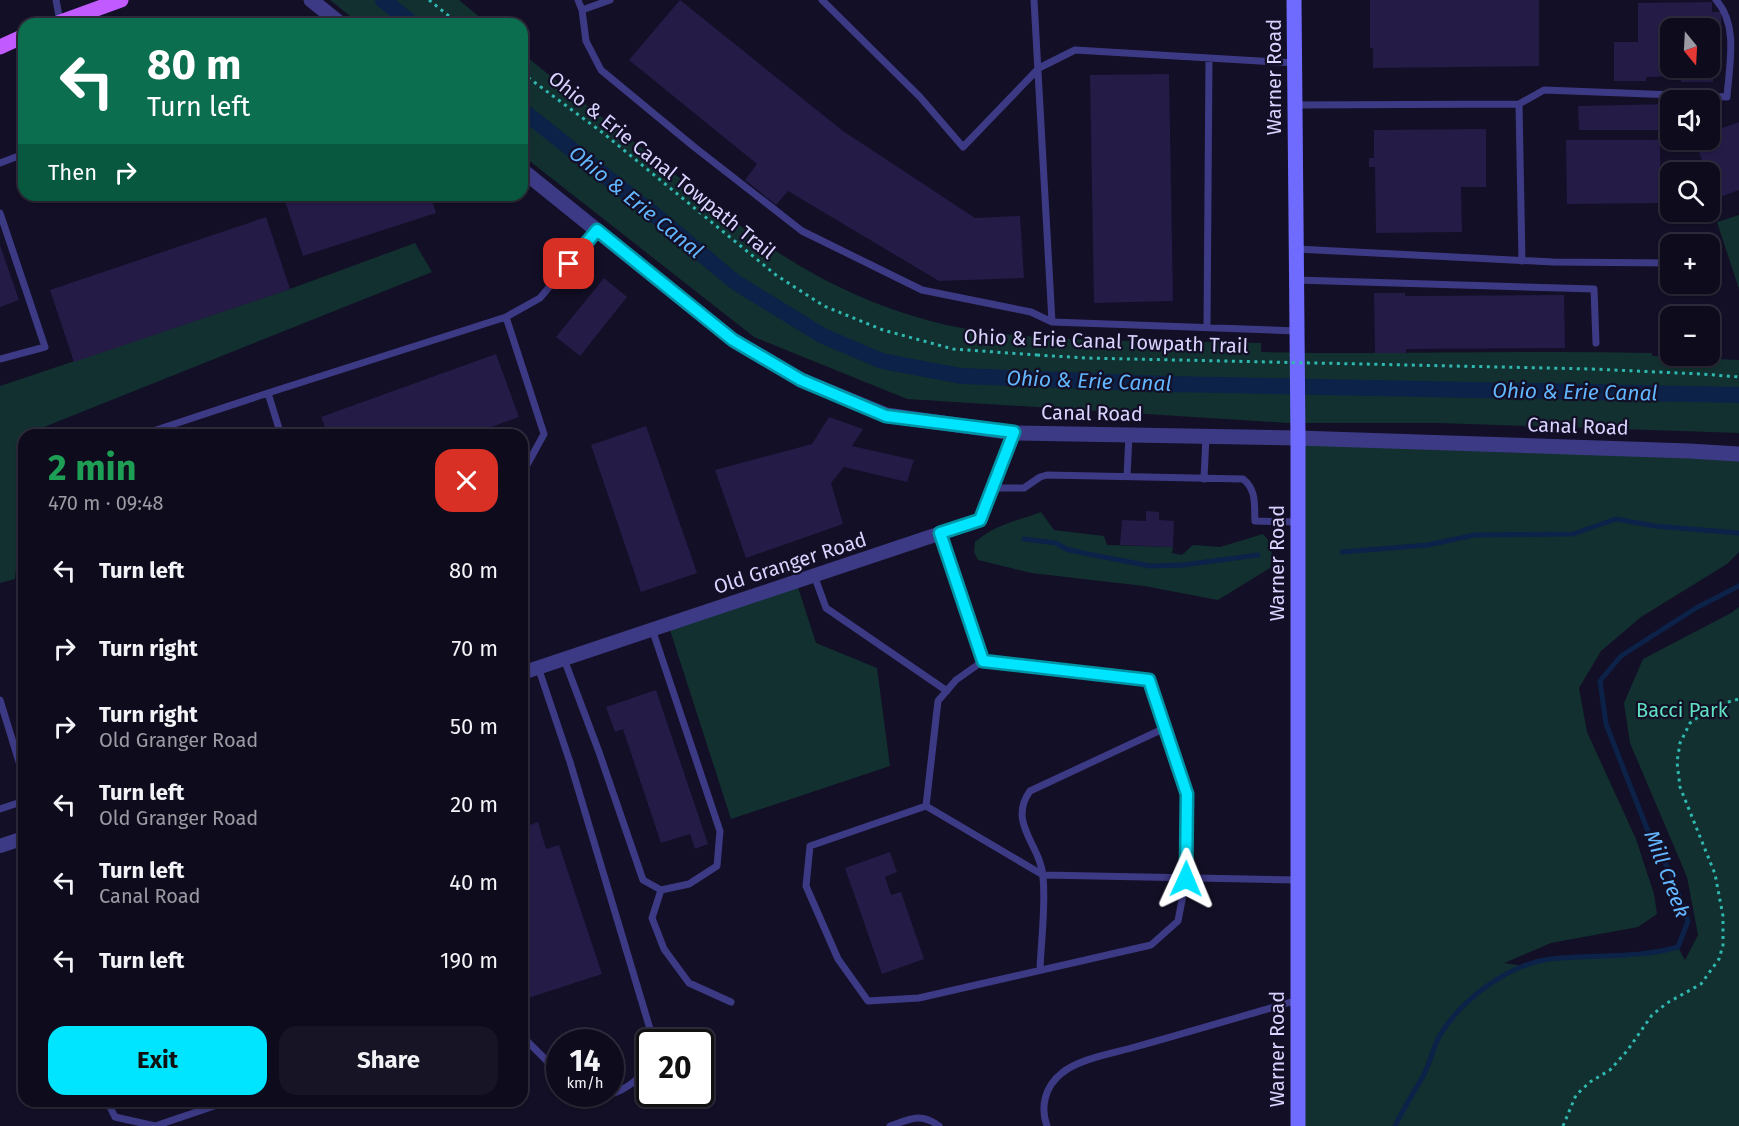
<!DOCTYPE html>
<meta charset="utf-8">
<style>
:root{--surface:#0e0b1c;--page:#171425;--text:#f1f3f6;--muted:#9b9ba3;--line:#2e2b3b;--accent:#00e5ff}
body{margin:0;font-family:"Fira Sans",sans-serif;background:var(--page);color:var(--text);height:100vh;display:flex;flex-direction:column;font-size:22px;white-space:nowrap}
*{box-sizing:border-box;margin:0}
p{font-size:20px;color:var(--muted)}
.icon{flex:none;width:33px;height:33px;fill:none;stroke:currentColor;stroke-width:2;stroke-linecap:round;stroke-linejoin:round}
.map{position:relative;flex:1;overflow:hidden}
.details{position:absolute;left:18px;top:429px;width:510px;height:678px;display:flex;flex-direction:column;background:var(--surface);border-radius:18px;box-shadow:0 2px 4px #0004,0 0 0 2px var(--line)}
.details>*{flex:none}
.hud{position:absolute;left:18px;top:18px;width:510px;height:183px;border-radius:18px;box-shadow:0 2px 4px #0004,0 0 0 2px var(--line);background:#0b6e4f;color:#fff;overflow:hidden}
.needle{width:39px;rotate:162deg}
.buttons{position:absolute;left:1660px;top:18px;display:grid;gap:12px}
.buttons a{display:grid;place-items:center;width:60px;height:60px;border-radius:12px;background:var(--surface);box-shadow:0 2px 4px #0004,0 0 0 2px var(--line);font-size:30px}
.speed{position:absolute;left:546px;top:1029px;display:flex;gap:12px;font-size:30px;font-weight:700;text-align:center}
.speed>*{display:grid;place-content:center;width:78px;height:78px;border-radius:50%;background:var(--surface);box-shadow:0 2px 4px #0004,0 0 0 2px var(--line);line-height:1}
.speed small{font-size:15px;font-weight:400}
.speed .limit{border:3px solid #111;border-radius:9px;background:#fff;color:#111}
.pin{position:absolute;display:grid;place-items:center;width:51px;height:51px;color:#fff;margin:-26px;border-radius:12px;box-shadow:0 3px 9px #0006}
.me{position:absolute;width:66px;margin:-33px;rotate:1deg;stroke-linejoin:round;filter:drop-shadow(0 0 4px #0008)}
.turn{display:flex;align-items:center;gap:21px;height:126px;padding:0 30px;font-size:27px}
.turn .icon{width:78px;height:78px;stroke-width:2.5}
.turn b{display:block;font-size:42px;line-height:51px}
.then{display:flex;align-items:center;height:57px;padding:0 30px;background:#0003;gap:12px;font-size:22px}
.round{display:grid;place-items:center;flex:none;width:63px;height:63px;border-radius:18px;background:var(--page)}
.summary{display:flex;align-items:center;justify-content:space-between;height:102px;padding:0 30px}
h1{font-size:36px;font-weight:700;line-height:45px;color:#1e9e55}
.button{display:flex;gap:12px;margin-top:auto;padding:12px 30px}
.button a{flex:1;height:69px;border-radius:18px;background:var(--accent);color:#111;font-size:24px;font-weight:700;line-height:69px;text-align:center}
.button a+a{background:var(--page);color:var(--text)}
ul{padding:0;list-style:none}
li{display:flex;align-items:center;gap:18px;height:78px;padding:0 30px}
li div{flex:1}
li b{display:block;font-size:22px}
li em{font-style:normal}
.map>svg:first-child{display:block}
.green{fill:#12302f}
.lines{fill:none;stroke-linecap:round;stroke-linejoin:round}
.stream{stroke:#0c2248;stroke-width:5}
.canal{stroke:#0c2248;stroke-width:16}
.building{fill:#241b47}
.path{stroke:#2fb8b0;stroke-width:3;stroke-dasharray:3 4.5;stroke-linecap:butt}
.service{stroke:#3d3a85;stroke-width:7}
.minor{stroke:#3d3a85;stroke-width:14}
.tertiary{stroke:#3d3a85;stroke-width:15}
.secondary{stroke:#6f6bff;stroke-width:15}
.primary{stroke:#c25bff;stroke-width:15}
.path-bridge{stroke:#2fb8b0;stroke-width:3;stroke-dasharray:3 4.5;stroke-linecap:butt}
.route-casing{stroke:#0095a6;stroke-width:15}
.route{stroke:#00e5ff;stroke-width:10}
.labels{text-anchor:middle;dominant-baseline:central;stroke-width:4.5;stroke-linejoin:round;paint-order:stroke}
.street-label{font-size:20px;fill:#d9d4ff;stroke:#130f26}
.park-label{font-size:20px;fill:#5fe0c0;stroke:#130f26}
.water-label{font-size:21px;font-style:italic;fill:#62b6ff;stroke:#130f26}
</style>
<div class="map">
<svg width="1739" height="1126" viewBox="0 0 1739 1126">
<rect width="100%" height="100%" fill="#130f26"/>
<!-- green -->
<path class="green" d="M330,0H459L488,24H360Z
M522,53C571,93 621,132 671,171C709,201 746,233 787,258C841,292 904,318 967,329C1061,344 1165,340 1261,343V352C1392,355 1522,350 1652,353V356L1739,360V433L1439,423H1289L907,399L754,337L522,155Z
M1739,215V289L1717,222Z
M415,243L432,272L24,435V484L15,579L0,583V386L290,289Z
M1298,438L1739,454V552L1727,564L1641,617L1601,651L1579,688L1587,732L1636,839L1654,894L1657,914L1638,927L1551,943L1504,963L1524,966L1548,959L1654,954L1678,947L1685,960L1698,935L1687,877L1630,743L1624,703L1643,659L1731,613L1739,607V1126H1298Z
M1041,512L1054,530L1104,536L1107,545L1173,547L1172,553L1182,555L1193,545L1220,547L1263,534C1273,544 1273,554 1270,568L1218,600L1144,586L1031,573L978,560L974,552L975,542C998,523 1015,522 1041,512Z
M796,581L816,643L877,668L890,766L731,819L668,624Z"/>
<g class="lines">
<!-- stream -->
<path class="stream" d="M1024,539L1056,543L1066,549L1083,553L1150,566L1183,565L1258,555
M1342,552L1428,545L1474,535L1573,534L1616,519L1655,526L1739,533
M1395,1126C1403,1109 1413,1094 1422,1078C1430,1065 1432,1049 1440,1035C1461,1000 1509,964 1550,959C1593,954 1636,959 1678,947L1688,921L1671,873L1651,839L1606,724L1600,681L1621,656L1696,608L1739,586"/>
<!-- canal -->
<path class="canal" d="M383,0L413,24
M522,110L666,224L735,282L823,336L882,361L961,376L1167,384L1739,395"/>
</g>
<!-- building -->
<path class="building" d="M680,0L843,131L975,218L1020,216L1024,278L939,281L788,191L776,205L745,180L757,164L629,60Z
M1370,0H1539V66L1373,68V48H1370Z
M1712,2V12H1721L1722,50H1710V28H1671V68H1710V65H1713V82H1681V76L1646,77V81H1614V42H1638V3Z
M1169,74L1173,301L1094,303L1090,75Z
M1671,104V130H1579L1578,106Z
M1739,122V190L1715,199L1710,184V172H1706L1695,140H1710V126L1714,131Z
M1486,129V187H1461L1462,232L1376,233L1375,167H1369V158H1374V130Z
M1566,140H1660V203L1567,204Z
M283,195H430L436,213L303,256Z
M266,217L290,289L74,362L50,290Z
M0,245L19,300L0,307Z
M604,278L627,297L580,356L556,337Z
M1374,293H1405V296L1564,295L1565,348L1406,349V353H1375Z
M496,354L519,417L469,435H328L321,417Z
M829,417L863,429L852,446L914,460L907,482L844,467L831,483L843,524L746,558L715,470L812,444Z
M646,426L697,573L641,592L591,445Z
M1146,511L1159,512V520L1174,521L1173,547L1120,545L1122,520L1146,521Z
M656,690L708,844L695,849L690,834L661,843L623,729L615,732L606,707Z
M538,822L546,849L559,845L602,974L522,1000V828Z
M890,852L897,872L885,877L891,895L901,892L924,959L882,974L845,868Z"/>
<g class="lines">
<!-- path -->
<path class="path" d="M429,0L459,24
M522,73L603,133L776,275L824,306L883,330L953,349L1037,355
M1592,369L1701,374L1739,377
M1563,1126L1576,1095L1590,1082L1610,1070L1627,1051L1652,1015L1667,1003L1701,984L1719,959L1723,945V916L1715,874L1680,787L1677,762L1680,743L1690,723L1714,706L1739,699"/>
<!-- service -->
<path class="service" d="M56,0L60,21
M578,0L582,10
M610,0L582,10L586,41L601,70L693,146L802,231L922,290L1031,312L1052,322L1297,331
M822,0L920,97L963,147L1039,68L1075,50L1294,63
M1034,0L1052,322
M1519,104L1544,90L1727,97C1729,66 1739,25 1716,0
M1295,105L1519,104L1522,261
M0,163L24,154
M0,213L45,347L0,359
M1296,249L1553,262L1671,263
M1296,280L1594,289L1596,343
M506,317L544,434L522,474
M1207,327L1209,58
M141,435L268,393
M281,435L268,393L506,317L540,298L597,230
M1127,476L1129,435
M1204,479L1206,436
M993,488H1024L1040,477L1047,475L1243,479C1257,490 1254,505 1255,521L1298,522
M940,533L983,661L1149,680L1187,794L1186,879L1178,921L1151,945L919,998L868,1001L838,959L806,886L810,846L926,806L938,701L956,680L983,661
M814,575L826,608L947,691
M564,659L599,752L643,880L661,890L689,884L717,866L720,831L652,629
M538,667L570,762L653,1039V1042
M0,700L24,778
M926,806L1043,875L1298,880
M0,809L24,801
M661,890L652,918L664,949L689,983L731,1002
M1040,970C1041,940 1046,907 1043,877C1041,845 1007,823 1030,791L1165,728
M522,1036L560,1074
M583,1094C603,1105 645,1082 650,1060
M107,1101L115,1117L155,1126L229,1101
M890,1126C910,1119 921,1112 939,1126
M1047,1126C1040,1107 1045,1086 1062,1073C1078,1059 1114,1053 1135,1047C1189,1032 1243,1016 1298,1000"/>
<!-- minor -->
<path class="minor" d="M522,673L980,520L1014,433
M0,846L24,838"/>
<!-- tertiary -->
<path class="tertiary" d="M311,0L341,24
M522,170L733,340L801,380L886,415L1014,433L1298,438L1689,451L1739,454"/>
<!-- secondary -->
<path class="secondary" d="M1294,0L1298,438V1126"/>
<!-- primary -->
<path class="primary" d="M55,24L121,0
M0,47L24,36"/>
<!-- path-bridge -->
<path class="path-bridge" d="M1037,355L1085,358L1592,369"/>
</g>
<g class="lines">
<defs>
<path id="route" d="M569,264L597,230L733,340L801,380L886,416L1014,432L980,520L940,533L983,661L1149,680L1187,794L1186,879"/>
</defs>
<!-- route casing -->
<use href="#route" class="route-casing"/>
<!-- route -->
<use href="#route" class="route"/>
</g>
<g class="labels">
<!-- street labels -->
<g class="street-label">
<text transform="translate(1274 77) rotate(-90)">Warner Road</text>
<text transform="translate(662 165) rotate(39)">Ohio &amp; Erie Canal Towpath Trail</text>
<text transform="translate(1106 341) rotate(2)">Ohio &amp; Erie Canal Towpath Trail</text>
<text transform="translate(1092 413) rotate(1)">Canal Road</text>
<text transform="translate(1578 426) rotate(2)">Canal Road</text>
<text transform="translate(790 563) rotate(-18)">Old Granger Road</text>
<text transform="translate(1277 563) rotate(-90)">Warner Road</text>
<text transform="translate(1277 1049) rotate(-90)">Warner Road</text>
</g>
<!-- park labels -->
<g class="park-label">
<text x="1682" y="710">Bacci Park</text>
</g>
<!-- water labels -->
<g class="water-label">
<text transform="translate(636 202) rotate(39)">Ohio &amp; Erie Canal</text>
<text transform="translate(1089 381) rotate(2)">Ohio &amp; Erie Canal</text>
<text transform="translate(1575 392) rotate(1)">Ohio &amp; Erie Canal</text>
<text transform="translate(1667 874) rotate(69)">Mill Creek</text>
</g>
</g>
</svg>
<div class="buttons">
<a><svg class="needle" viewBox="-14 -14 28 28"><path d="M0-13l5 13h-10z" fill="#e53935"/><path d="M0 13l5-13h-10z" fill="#9b9ba3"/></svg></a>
<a><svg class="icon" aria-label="sound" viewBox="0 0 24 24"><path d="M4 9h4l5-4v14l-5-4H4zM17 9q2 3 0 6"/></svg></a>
<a><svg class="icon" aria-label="search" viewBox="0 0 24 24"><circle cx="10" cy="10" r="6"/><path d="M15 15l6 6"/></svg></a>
<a>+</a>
<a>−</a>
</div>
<div class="speed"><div>14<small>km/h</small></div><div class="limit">20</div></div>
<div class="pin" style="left:569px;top:264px;background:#d93025"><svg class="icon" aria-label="arrive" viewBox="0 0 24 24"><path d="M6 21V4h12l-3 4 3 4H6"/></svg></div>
<svg class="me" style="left:1186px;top:879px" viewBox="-20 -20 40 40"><path d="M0-17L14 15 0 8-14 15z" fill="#00e5ff" stroke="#fff" stroke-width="4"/></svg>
<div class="hud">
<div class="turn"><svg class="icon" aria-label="left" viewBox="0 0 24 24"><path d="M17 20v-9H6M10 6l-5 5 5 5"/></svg><div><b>80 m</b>Turn left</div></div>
<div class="then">Then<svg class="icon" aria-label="right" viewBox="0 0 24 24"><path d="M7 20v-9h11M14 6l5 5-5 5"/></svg></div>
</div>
<section class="details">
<div class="summary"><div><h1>2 min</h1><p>470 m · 09:48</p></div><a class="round" style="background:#d93025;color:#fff"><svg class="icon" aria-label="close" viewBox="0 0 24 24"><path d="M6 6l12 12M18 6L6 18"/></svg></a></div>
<ul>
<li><svg class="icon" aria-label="left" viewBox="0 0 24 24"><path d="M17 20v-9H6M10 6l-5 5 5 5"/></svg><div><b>Turn left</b></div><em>80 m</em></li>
<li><svg class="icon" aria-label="right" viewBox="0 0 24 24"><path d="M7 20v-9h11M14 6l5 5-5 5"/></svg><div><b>Turn right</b></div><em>70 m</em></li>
<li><svg class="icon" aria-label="right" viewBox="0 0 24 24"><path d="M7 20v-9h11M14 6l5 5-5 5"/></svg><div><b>Turn right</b><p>Old Granger Road</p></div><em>50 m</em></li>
<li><svg class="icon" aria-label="left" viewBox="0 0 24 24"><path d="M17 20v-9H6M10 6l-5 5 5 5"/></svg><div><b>Turn left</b><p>Old Granger Road</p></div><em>20 m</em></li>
<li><svg class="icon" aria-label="left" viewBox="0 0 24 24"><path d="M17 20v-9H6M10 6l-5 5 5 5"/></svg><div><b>Turn left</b><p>Canal Road</p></div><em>40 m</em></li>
<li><svg class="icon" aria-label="left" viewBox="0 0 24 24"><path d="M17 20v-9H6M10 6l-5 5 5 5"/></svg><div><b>Turn left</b></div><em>190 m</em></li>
</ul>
<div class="button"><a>Exit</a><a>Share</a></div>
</section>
</div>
